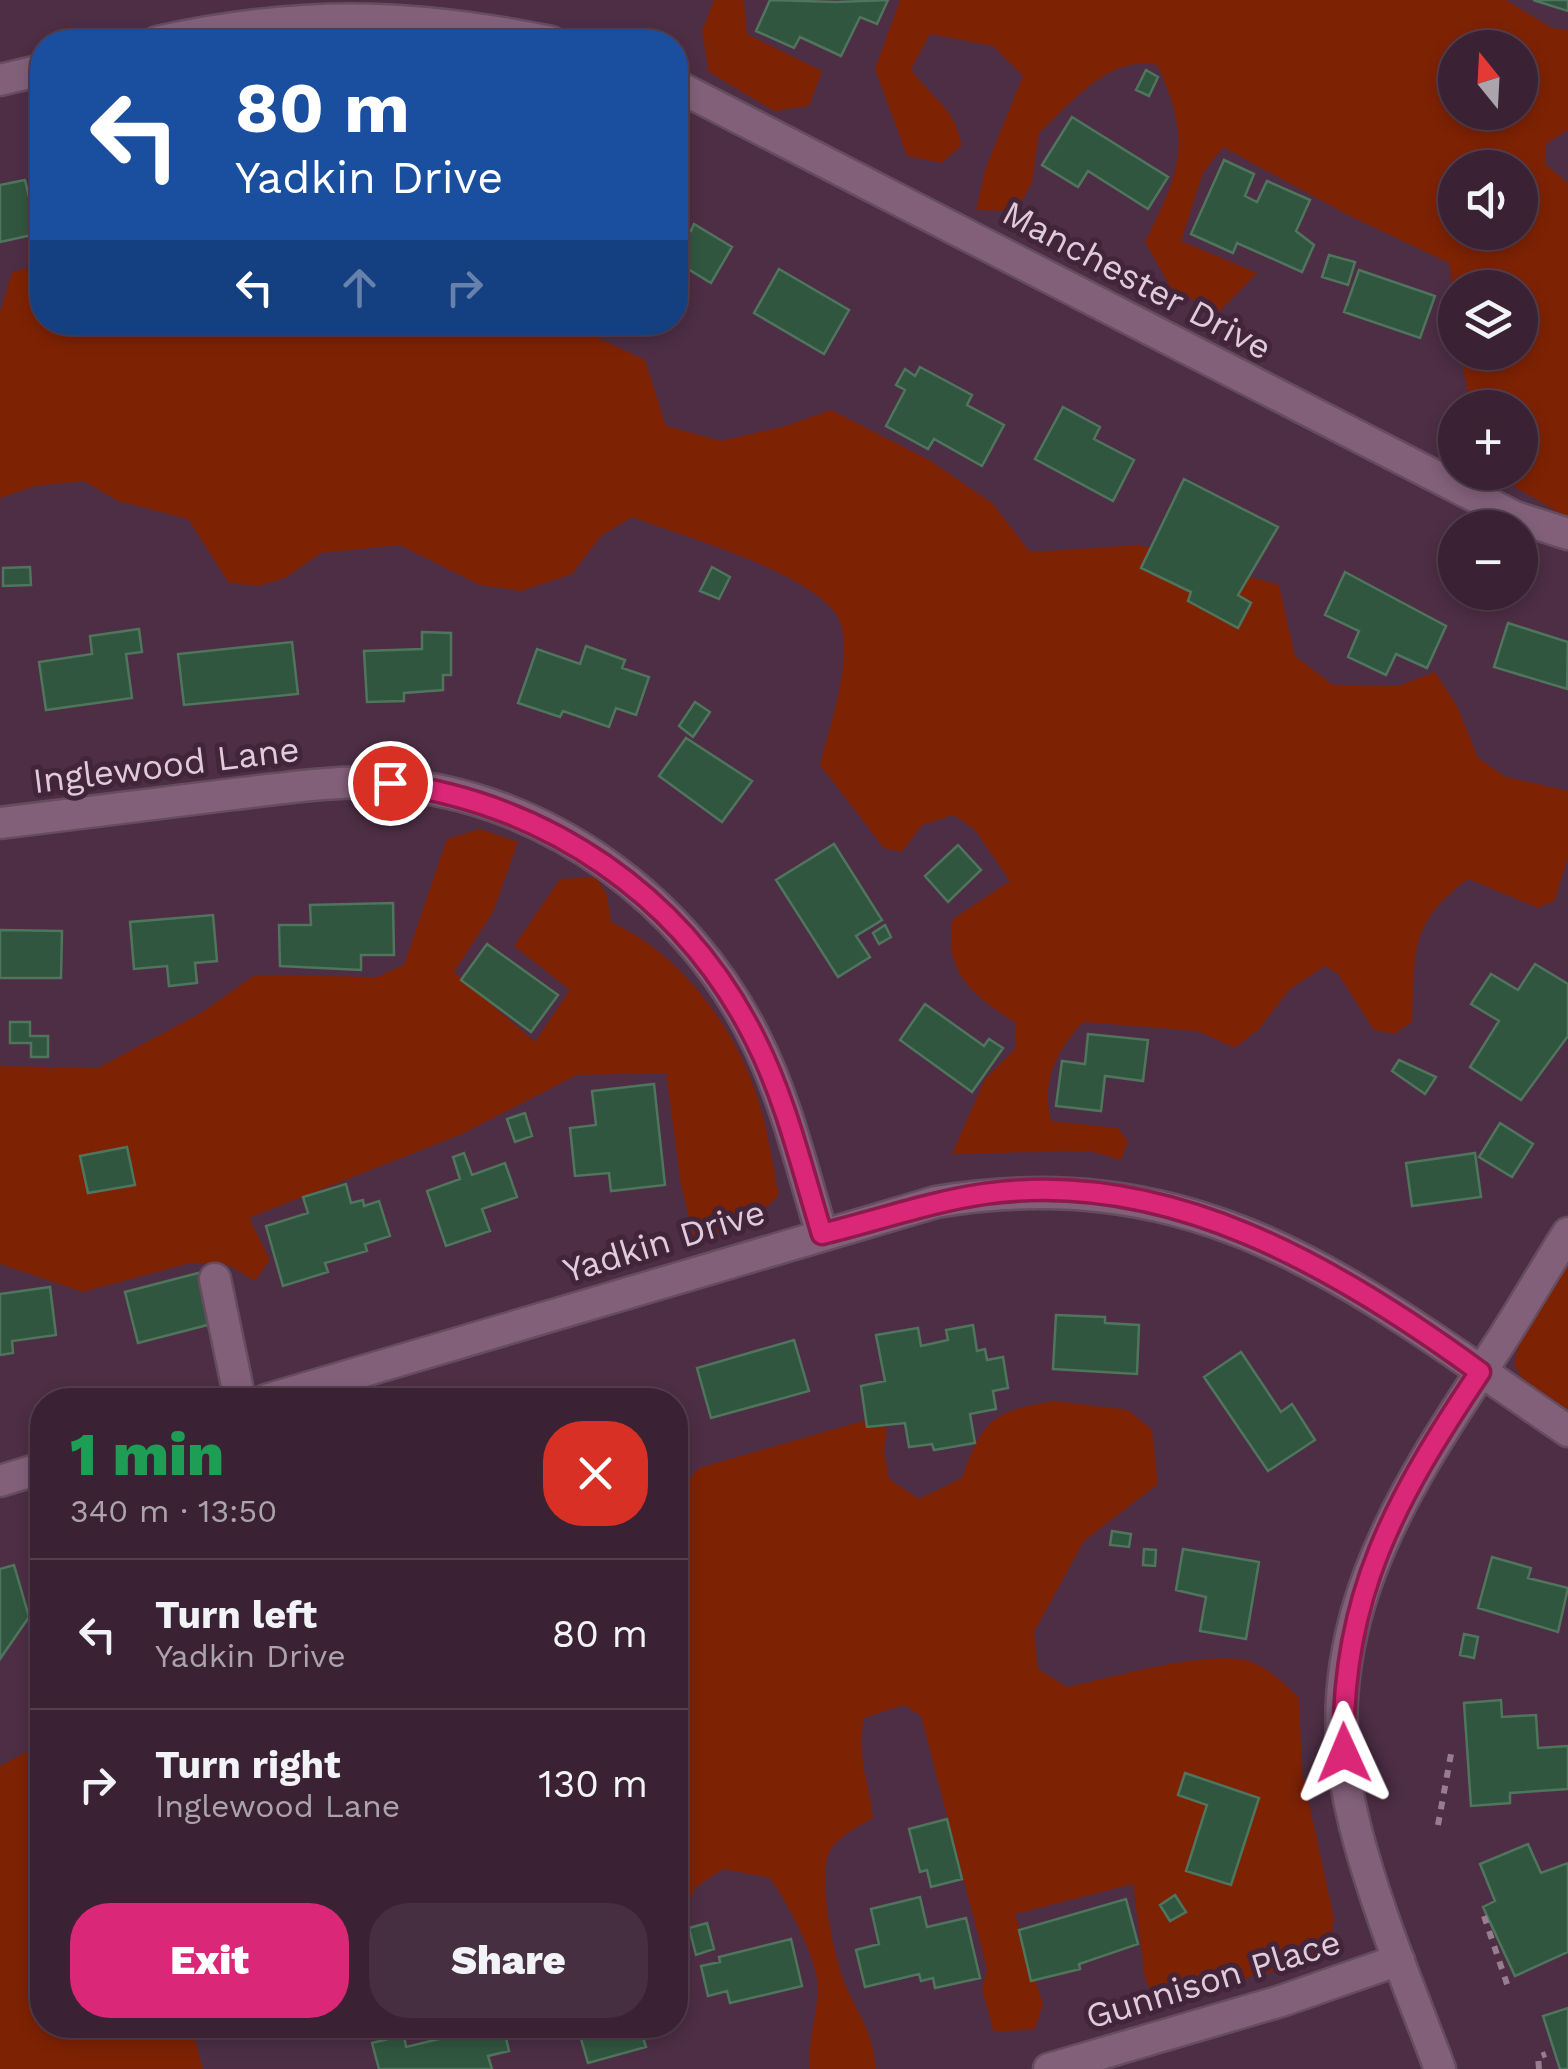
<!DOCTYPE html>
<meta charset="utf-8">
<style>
:root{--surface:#3a2234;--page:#452f40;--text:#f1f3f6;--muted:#aba4ac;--line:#543f4f;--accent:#db2777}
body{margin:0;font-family:"Work Sans",sans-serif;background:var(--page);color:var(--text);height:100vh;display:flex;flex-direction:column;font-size:38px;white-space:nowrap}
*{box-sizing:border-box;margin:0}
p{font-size:32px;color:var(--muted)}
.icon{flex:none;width:55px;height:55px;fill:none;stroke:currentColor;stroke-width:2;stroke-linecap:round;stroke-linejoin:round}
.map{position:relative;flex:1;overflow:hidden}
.details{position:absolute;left:30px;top:1388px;width:658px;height:650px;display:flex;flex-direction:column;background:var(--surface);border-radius:40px;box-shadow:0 5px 15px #0003,0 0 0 2px var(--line)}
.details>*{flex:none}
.guide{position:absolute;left:30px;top:30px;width:658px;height:305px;border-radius:40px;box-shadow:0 5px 15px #0003,0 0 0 2px var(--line);background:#1a4fa0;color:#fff;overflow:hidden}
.needle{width:65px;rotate:342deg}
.tools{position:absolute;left:1438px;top:30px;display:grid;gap:20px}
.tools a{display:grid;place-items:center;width:100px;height:100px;border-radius:50%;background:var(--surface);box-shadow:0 5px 15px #0003,0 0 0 2px var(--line);font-size:50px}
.pin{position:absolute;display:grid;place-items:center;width:85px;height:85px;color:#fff;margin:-42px;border:5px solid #fff;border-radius:50%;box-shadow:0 2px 10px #0007}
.me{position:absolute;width:110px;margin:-55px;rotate:359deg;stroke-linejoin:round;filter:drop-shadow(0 0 8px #0008)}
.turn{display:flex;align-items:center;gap:35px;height:210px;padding:0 40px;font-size:45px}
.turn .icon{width:130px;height:130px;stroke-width:2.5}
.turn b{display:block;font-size:70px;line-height:85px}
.lanes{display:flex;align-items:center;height:95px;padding:0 40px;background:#0003;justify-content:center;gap:50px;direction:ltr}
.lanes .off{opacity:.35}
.round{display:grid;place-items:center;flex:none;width:105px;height:105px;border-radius:40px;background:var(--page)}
.overview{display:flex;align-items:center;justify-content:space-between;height:170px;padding:0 40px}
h1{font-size:60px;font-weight:800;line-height:75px;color:#1e9e55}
.action{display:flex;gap:20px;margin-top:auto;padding:20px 40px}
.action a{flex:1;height:115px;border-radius:40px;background:var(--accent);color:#fff;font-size:40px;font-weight:800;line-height:115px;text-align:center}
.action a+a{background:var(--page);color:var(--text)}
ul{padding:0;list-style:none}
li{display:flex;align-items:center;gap:30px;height:150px;padding:0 40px;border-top:2px solid var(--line)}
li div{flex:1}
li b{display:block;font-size:38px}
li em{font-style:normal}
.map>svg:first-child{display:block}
.green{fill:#7e2204;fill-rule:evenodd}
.building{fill:#31563f;stroke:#4f755d;stroke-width:2.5}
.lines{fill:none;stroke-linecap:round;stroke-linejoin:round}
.minor-casing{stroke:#664c5f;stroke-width:35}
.path{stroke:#967d8f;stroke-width:6;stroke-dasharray:8 8;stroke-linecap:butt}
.minor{stroke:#82607a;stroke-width:30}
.route-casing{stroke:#8e194d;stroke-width:25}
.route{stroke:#db2777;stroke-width:18}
.labels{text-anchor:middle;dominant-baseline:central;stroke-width:10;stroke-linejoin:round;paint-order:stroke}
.street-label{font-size:35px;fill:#dfcbd9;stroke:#42243b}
</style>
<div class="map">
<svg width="1568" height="2069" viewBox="0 0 1568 2069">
<rect width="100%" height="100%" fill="#4d2e45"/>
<!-- green -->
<path class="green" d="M714,0H744L747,34L822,71L809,106L774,111L709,72L702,31Z
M900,0H1506L1552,28L1568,30V130L1546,144L1545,164L1568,183V518L1491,473L1520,472V408L1470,407L1461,353L1520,352V288H1455V304L1449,263L1348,215L1223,147L1203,173L1181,241L1257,273L1219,312L1172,290L1145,242C1181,170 1193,141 1157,65C1110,54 1071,103 1039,133L1032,183L1016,211L976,210L986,167L1023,76L993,46L930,34L911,69C935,103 952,103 962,145L942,163L907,156L875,69ZM1455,48H1520V112H1455ZM1455,168H1520V232H1455Z
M42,264V322L568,324L645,360L666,426L721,441L786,426L831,410L929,460L992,503L1030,552L1139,545L1279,585L1295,656L1333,685L1398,686L1435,672L1458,708L1478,758L1506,777L1568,791V857L1555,900L1538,908L1468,879C1407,925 1416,952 1412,1022L1394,1034L1374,1030L1338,974L1325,966L1290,989L1259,1029L1235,1048L1197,1031L1083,1022C1057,1050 1041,1080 1051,1121L1118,1128L1128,1141L1121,1160L1090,1151L952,1154L985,1079L1015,1049L1016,1023C974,996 942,973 953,919L1010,881L975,830L954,815L922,825L902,852L884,848L820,765C830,725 850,670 842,628C833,577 680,536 632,517L601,536L572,574L521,591L480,585L400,545L321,553L285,578L259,586L229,583L188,519L118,501L84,481L36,486L0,498V313L12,272Z
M480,829L518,842L493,912L454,972L535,1042L570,990L514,946L560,879L596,877L607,895L611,922C679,953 734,1025 757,1096C768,1128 772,1163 779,1195L743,1230L694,1238L681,1185L666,1073L577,1075L462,1134L249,1218L270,1260L255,1281L228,1265L190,1263L83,1292L0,1264V1066L98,1068L201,1013L255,975L377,977L404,965L447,839Z
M1568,1265V1410L1527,1385L1514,1365L1519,1342Z
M1055,1401L1128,1410L1152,1430L1158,1484L1084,1541L1034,1632L1038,1669L1067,1687C1110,1678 1208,1649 1248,1661C1268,1667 1284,1683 1299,1698L1302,1771L1334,1918L1330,1946L1292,1967L1155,1999L1145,1979L1133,1884L1015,1914L1043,2004L1035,2029L994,2032L982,1990L987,1969L921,1716L904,1705L864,1718C856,1756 869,1781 873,1818C857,1827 840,1835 830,1851C816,1877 835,1962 847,1989C860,2017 875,2037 875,2069H809C808,2042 816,2018 818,1992C820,1962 787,1902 770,1878L723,1869L696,1887L675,1930V1494L699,1468L863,1421L887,1428L884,1451L889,1479L919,1499L962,1478C983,1418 994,1411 1055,1401Z
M42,1744V2025H191L203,2069H0V1766Z"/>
<!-- building -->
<path class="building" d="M770,0L836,2L888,0L877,24L860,17L841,56L800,37L794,48L756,31Z
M1533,0H1568V11Z
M1146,70L1158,77L1149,96L1136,90Z
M1072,117L1168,177L1148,209L1088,171L1078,187L1042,165Z
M1224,160L1254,174L1245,196L1257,202L1267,181L1310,200L1296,231L1314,245L1302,272L1237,243L1233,253L1191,234Z
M25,180L33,214L42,212V262L38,263L32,235L0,242V185Z
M675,210L684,215L680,224L691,231L694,224L732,247L711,283L675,261Z
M1329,255L1355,262L1348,285L1322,277Z
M779,269L849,310L824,354L754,313Z
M1359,270L1435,296L1420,338L1344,312Z
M920,367L972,395L967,405L1004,425L982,466L934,439L928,449L886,426L905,390L896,385L905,369L915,376Z
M1063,407L1100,427L1094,439L1134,460L1113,501L1035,459Z
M1184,479L1278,527L1238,595L1251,603L1238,628L1188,601L1191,592L1141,568Z
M30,567L31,585L3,586V568Z
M712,567L730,577L719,599L700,591Z
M1345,572L1446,626L1427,668L1396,654L1386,675L1348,657L1359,631L1325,615Z
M1508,623L1568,642L1567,689L1494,667Z
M139,629L142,652L126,654L132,698L46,710L39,662L92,654L90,636Z
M422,632L451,633V675H443V690L404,693V701L367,702L364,651L422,649Z
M292,642L298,694L184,705L178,654Z
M586,646L625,660L622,668L649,677L636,715L616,708L609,727L563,711L560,717L518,703L537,649L580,664Z
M695,702L710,712L693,737L679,726Z
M686,738L752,781L722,822L659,776Z
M834,844L882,920L856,936L870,957L838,977L776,880Z
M958,845L981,870L948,902L925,876Z
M393,903L394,955H361V970L280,966L279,925H311L310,905Z
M213,915L217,961L195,963L197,983L169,986L167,966L134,969L130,922Z
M885,925L891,937L879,944L873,933Z
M0,930L62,931L61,978H0Z
M487,944L558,995L531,1032L461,980Z
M1535,964L1568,984V1036L1521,1100L1470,1067L1499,1021L1471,1004L1491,974L1518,990Z
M925,1004L984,1046L989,1039L1003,1048L972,1092L900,1040Z
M10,1022H30V1036H48V1057H31V1043H10Z
M1088,1034L1148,1040L1143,1081L1105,1076L1101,1111L1056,1106L1062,1061L1085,1064Z
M1399,1060L1436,1077L1425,1094L1392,1071Z
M654,1084L665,1185L611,1191L609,1173L575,1176L570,1128L596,1125L592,1091Z
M525,1113L532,1136L515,1142L507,1119Z
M1500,1123L1533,1144L1512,1177L1479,1157Z
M127,1147L135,1185L88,1193L80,1156Z
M464,1153L472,1175L505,1163L517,1197L482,1209L490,1231L446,1246L427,1191L460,1179L453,1157Z
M1475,1153L1481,1197L1412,1206L1406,1163Z
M346,1184L351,1203L363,1200L364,1206L379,1201L390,1236L365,1244L367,1251L325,1263L328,1272L283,1286L266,1226L308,1213L303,1197Z
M202,1272L215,1323L138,1343L125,1292Z
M50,1287L56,1335L12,1341L13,1353L0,1355V1294Z
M1056,1315L1105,1317V1323L1139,1325L1137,1374L1053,1369Z
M973,1325L977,1351L985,1349L987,1360L1003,1357L1008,1388L993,1391L996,1409L970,1414L975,1443L934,1450L932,1444L909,1447L905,1423L867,1427L861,1386L885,1381L876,1335L918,1328L921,1346L948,1340L946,1330Z
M794,1340L809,1391L711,1418L697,1368Z
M1241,1352L1281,1412L1292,1404L1315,1440L1268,1471L1204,1377Z
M1112,1531L1131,1534L1129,1547L1110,1545Z
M1144,1549L1156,1550L1155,1566L1143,1565Z
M1183,1549L1259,1562L1246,1639L1200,1631L1206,1597L1176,1590Z
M1492,1557L1531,1568L1528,1578L1568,1588L1558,1632L1478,1608Z
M14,1565L29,1617L0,1659V1569Z
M1464,1634L1478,1637L1474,1658L1460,1655Z
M1501,1700L1502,1717L1536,1715L1538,1748L1568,1746V1789L1510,1793V1803L1471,1806L1464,1703Z
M1185,1773L1259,1798L1231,1885L1186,1871L1207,1805L1178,1795Z
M947,1819L962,1879L931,1887L927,1870L920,1872L909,1829Z
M1528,1844L1541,1873L1568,1863V1952L1515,1976L1483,1907L1495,1901L1480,1864Z
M1175,1895L1186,1912L1170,1921L1160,1905Z
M920,1897L927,1927L966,1918L980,1978L935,1988L933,1978L921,1981L919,1974L865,1987L856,1950L879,1944L871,1909Z
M1126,1899L1138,1944L1079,1964L1080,1969L1031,1981L1019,1930Z
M707,1923L714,1949L696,1955L689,1928Z
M791,1939L802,1986L730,2003L727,1991L708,1996L701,1966L720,1962L719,1957Z
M1568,2008V2069H1560L1543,2016Z
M452,2025H466L468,2035L475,2033L473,2025H503L509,2051L488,2056L492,2069H379L372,2043L404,2035L406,2047L439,2039L436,2029Z
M577,2025H639L646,2047L588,2063Z"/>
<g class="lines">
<defs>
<path id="minor" d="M157,42C298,11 409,13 551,42
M0,80L42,70
M675,85L1515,517L1568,534
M0,823C78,813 156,803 234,794C286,788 341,779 393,784C548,797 688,902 756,1040C786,1100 802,1169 822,1234
M215,1279L240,1400
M266,1400L936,1202C1207,1157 1359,1289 1568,1431
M0,1481L42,1468
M1049,2069L1281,2001L1399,1960
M1440,2069C1410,1989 1376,1909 1355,1826C1306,1636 1397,1499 1496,1349C1521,1311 1543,1272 1568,1233"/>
</defs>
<!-- minor casing -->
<use href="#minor" class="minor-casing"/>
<!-- path -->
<path class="path" d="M1438,1825L1451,1754
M1484,1916L1508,1987
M1539,2069L1538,2057L1546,2054"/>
<!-- minor -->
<use href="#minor" class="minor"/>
</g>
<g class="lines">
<defs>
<path id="route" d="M390,783C547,804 683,895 755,1039C786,1100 802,1169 822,1234C876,1221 929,1202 984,1194C1168,1168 1338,1268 1480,1372C1397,1496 1339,1598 1344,1753"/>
</defs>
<!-- route casing -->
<use href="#route" class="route-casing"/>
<!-- route -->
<use href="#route" class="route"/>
</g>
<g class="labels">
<!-- street labels -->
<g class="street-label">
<text transform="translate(1137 280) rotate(28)">Manchester Drive</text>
<text transform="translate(166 765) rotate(-7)">Inglewood Lane</text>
<text transform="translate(664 1241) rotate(-17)">Yadkin Drive</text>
<text transform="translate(1213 1979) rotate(-17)">Gunnison Place</text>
</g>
</g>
</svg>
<div class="tools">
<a><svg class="needle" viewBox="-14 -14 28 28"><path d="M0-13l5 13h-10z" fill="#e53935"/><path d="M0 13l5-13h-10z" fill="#aba4ac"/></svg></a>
<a><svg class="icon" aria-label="sound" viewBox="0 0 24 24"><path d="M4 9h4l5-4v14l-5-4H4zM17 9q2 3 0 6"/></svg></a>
<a><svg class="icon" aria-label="layers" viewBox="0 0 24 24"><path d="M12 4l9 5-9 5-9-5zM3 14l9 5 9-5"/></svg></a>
<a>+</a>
<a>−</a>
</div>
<div class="pin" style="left:390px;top:783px;background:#d93025"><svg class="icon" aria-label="arrive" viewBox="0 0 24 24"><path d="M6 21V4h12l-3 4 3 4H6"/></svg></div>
<svg class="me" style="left:1344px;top:1753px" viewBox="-20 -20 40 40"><path d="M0-17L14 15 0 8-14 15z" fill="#db2777" stroke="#fff" stroke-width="4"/></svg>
<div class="guide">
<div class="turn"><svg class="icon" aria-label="left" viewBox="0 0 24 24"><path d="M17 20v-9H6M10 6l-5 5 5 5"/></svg><div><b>80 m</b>Yadkin Drive</div></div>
<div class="lanes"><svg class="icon" aria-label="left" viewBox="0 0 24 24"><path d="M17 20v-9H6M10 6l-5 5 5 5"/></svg><svg class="icon off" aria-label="ahead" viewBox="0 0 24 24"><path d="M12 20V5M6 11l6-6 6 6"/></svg><svg class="icon off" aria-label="right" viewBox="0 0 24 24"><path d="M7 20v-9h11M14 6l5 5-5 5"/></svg></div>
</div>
<section class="details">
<div class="overview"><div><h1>1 min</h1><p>340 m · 13:50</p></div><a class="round" style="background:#d93025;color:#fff"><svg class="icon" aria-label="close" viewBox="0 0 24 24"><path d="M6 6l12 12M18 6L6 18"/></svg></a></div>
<ul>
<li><svg class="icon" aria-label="left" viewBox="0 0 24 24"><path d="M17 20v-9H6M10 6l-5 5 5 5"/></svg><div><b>Turn left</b><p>Yadkin Drive</p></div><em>80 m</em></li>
<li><svg class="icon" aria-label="right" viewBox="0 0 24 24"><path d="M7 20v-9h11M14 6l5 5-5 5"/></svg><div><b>Turn right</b><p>Inglewood Lane</p></div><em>130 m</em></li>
</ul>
<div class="action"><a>Exit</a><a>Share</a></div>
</section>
</div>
